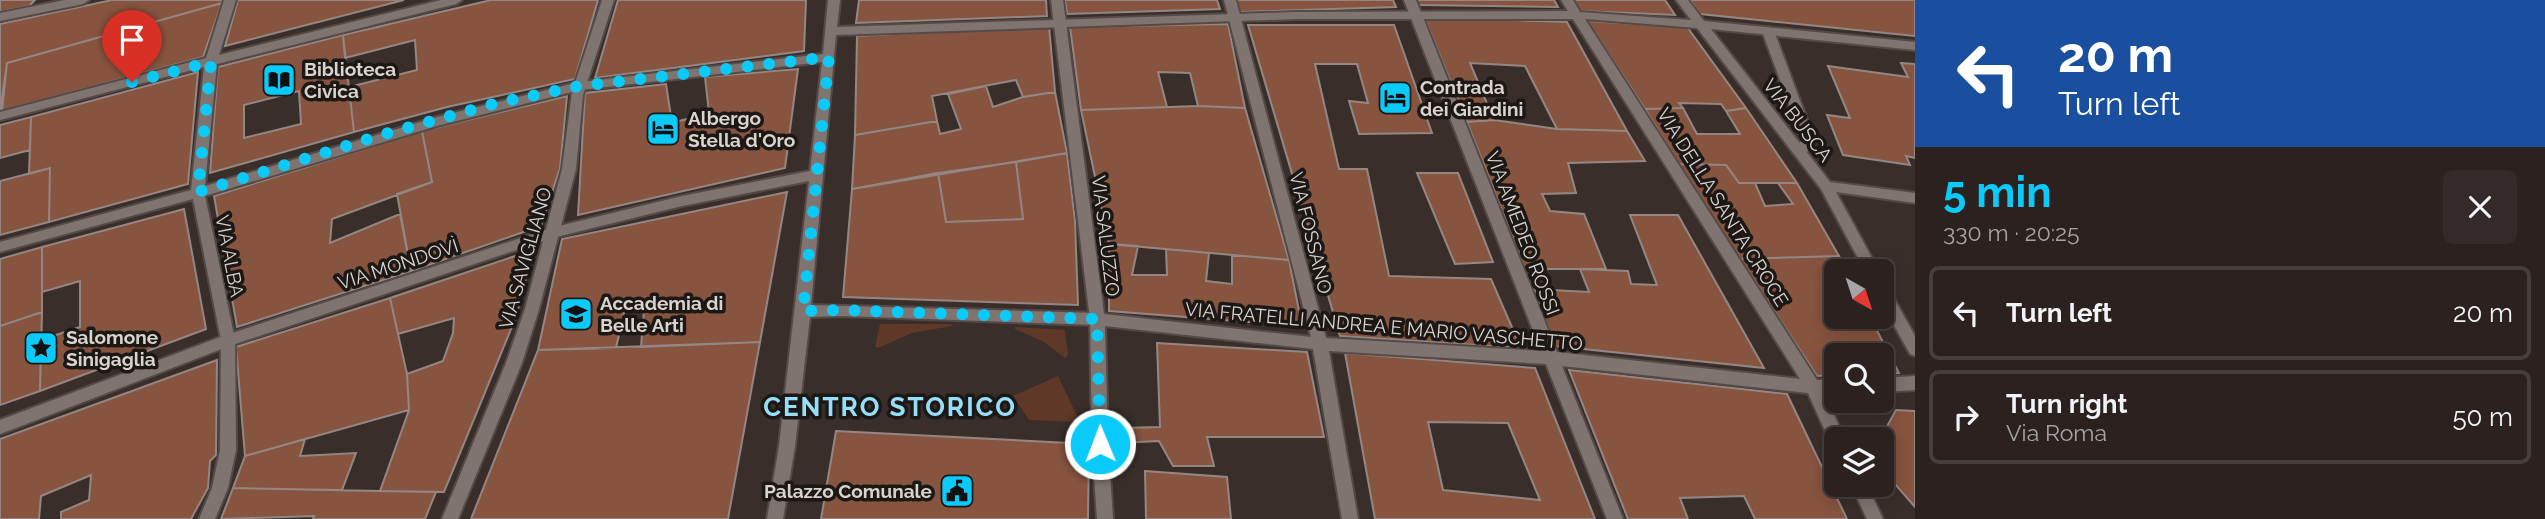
<!DOCTYPE html>
<meta charset="utf-8">
<style>
:root{--surface:#2b2220;--page:#332a29;--text:#f1f3f6;--muted:#a6a4a5;--line:#473f3e;--accent:#0acafa}
body{margin:0;font-family:Raleway,sans-serif;background:var(--page);color:var(--text);height:100vh;display:flex;flex-direction:column;font-size:26px;white-space:nowrap}
*{box-sizing:border-box;margin:0}
p{font-size:23px;color:var(--muted)}
.icon{flex:none;width:38px;height:38px;fill:none;stroke:currentColor;stroke-width:2;stroke-linecap:round;stroke-linejoin:round}
.map{position:relative;flex:1;overflow:hidden}
.panel{display:flex;flex-direction:column;background:var(--surface);width:630px}
.panel>*{flex:none}
.guide{background:#1a4fa0;color:#fff;overflow:hidden}
.needle{width:46px;rotate:141deg}
.fabs{position:absolute;left:1824px;top:259px;display:grid;gap:14px}
.fabs a{display:grid;place-items:center;width:70px;height:70px;border-radius:10px;background:var(--surface);box-shadow:0 4px 18px #0003,0 0 0 2px var(--line);font-size:35px}
.pin{position:absolute;display:grid;place-items:center;width:60px;height:60px;color:#fff;margin:-72px -30px;border-radius:50% 50% 50% 0;rotate:-45deg;box-shadow:0 0 7px #0007}
.pin .icon{rotate:45deg}
.me{position:absolute;width:77px;margin:-38px;rotate:359deg;stroke-linejoin:round;filter:drop-shadow(0 0 5px #0008)}
.turn{display:flex;align-items:center;gap:24px;height:147px;padding:0 28px;font-size:32px}
.turn .icon{width:91px;height:91px;stroke-width:2.5}
.turn b{display:block;font-size:49px;line-height:60px}
.round{display:grid;place-items:center;flex:none;width:74px;height:74px;border-radius:10px;background:var(--page)}
.summary{display:flex;align-items:center;justify-content:space-between;height:119px;padding:0 28px}
h1{font-size:42px;font-weight:700;line-height:52px;color:var(--accent)}
ul{padding:0;list-style:none}
li{display:flex;align-items:center;gap:21px;height:94px;margin:0 14px 10px;padding:0 14px;border:4px solid var(--line);border-radius:10px}
li div{flex:1}
li b{display:block;font-size:26px}
li em{font-style:normal}
main{display:flex;flex:1;min-height:0}
.map>svg:first-child{display:block}
.green{fill:#5f3828}
.building{fill:#87543f;stroke:#948783;stroke-width:2;fill-rule:evenodd}
.lines{fill:none;stroke-linecap:round;stroke-linejoin:round}
.service-casing{stroke:#544b48;stroke-width:4}
.pedestrian-casing{stroke:#544b48;stroke-width:4}
.minor-casing{stroke:#544b48;stroke-width:4}
.service{fill:#807470;fill-rule:evenodd}
.pedestrian{fill:#807470;fill-rule:evenodd}
.minor{fill:#807470;fill-rule:evenodd}
.route{stroke:#0acafa;stroke-width:12;stroke-dasharray:0 21.6}
.labels{text-anchor:middle;dominant-baseline:central;stroke-width:7;stroke-linejoin:round;paint-order:stroke}
.poi-label{font-size:19px;font-weight:bold;fill:#d9d2cf;stroke:#1c1816;text-anchor:start}
.street-label{font-size:19px;fill:#d9d2cf;stroke:#1c1816}
.district-label{font-size:26px;font-weight:bold;letter-spacing:2px;fill:#97dff9;stroke:#1c1816}
</style>
<main>
<div class="map">
<svg width="1915" height="519" viewBox="0 0 1915 519">
<rect width="100%" height="100%" fill="#392e2a"/>
<!-- green -->
<path class="green" d="M880,324H952V326L912,333L878,348L875,347Z
M1015,327L1065,330L1068,355L1065,358L1044,342L1015,329Z
M1058,376L1078,418L1076,422L1029,420L1013,396Z"/>
<!-- building -->
<path class="building" d="M0,0H35L29,6L0,12Z
M112,0H223L222,3L7,63L0,112V24Z
M238,0H404L225,46Z
M491,0H598L575,79L447,107L354,132L349,87L417,70L415,40L345,58L343,35Z
M618,0H806L804,51L595,78Z
M859,0H1046L1047,16L856,23Z
M1065,0H1217L1220,9L1067,14Z
M1236,0H1393L1396,7L1240,12Z
M1416,0H1554L1558,7L1418,5Z
M1574,0H1665L1675,15L1580,11Z
M1690,0H1915V36L1700,14Z
M222,3L203,57L2,111L7,63Z
M1424,17L1567,22L1627,131L1557,129L1525,66L1470,63L1494,120L1467,122Z
M1587,21L1687,27L1746,108L1726,111L1721,104L1679,103L1683,108L1645,109Z
M1228,24L1245,108L1198,106L1190,73L1158,72L1167,107L1081,110L1070,27Z
M1248,25H1394L1432,133L1359,134L1349,101L1368,103L1357,64H1315L1339,169H1367L1389,276L1491,279L1521,348L1340,336Z
M1049,26L1055,92L1023,97L1016,80L932,96L937,121L855,135L857,36Z
M343,35L354,132L210,173L218,67ZM299,91L301,124L244,138V105Z
M1901,63L1915,64V158L1906,156L1910,165L1843,155L1827,115L1850,118L1828,66L1908,77Z
M798,69L785,168L578,215L585,93L666,84L672,123L709,113L705,77Z
M198,72L188,184L49,222L50,168L29,174L31,117Z
M986,86L993,107L1023,97L1055,92L1067,153L852,189L855,135L937,121L940,134L961,129L948,94Z
M567,96L560,168L541,226L411,271L397,194L432,182L422,131Z
M1198,106L1245,108L1289,260L1109,244L1081,110Z
M1683,108L1697,134H1740L1726,111L1746,108L1797,183H1739L1726,165L1679,164L1645,109Z
M31,117L30,150L0,158V125Z
M1494,120L1557,129L1627,131L1645,161L1568,163L1576,193L1542,194L1550,211L1584,214L1606,269H1525L1467,122Z
M422,131L432,182L332,219L330,243L400,214L411,271L237,327L214,196Z
M1067,153L1075,221L1078,305L843,297L852,189L938,173L946,222L1023,219L1016,162Z
M1016,162L1023,219L946,222L938,173Z
M1679,164L1726,165L1739,183H1755L1765,206L1793,204L1778,183H1797L1839,256L1740,259Z
M50,168L49,222L0,235V181Z
M1417,173H1458L1493,262L1455,264Z
M787,192L760,342L641,347L644,310L625,308L616,348L538,350L562,239Z
M184,209L206,329L40,391L41,340L80,327V281L42,292V247Z
M1630,215H1678L1764,368L1555,346L1534,289L1589,292L1580,269L1628,271L1631,284L1657,285Z
M1109,244L1138,246L1132,275H1167L1166,249L1209,253L1206,281L1232,284V255L1289,260L1302,326L1109,311Z
M42,247V312L0,326V259Z
M533,250L516,317L444,492L380,491L409,410L407,374L443,361L453,333L454,318L398,334L390,298Z
M1839,256L1847,271H1836V317H1870L1899,373L1881,374V355H1836V375L1817,376L1740,259Z
M390,298L407,374L409,410L245,456L236,347Z
M42,312L40,391L0,405V326Z
M760,342L728,519H471L538,350Z
M1157,343L1307,352L1324,437H1207L1214,466H1173L1159,441L1119,443L1120,428L1160,427Z
M1345,353L1535,368L1595,519H1375ZM1428,422L1508,423L1540,500L1443,490Z
M217,360L216,455L210,461L208,488L191,519H61V512L89,500L91,475L41,496L39,519H0V439Z
M1569,370L1787,394L1847,519H1755L1744,496L1680,498L1688,519H1628Z
M1896,410L1915,411V507L1881,468L1880,439Z
M836,431L1089,444L1088,519H821Z
M305,439L300,456L356,453L342,490L233,488L245,456Z
M1145,471L1227,477L1231,519H1146Z
M233,488L380,491L436,492L425,519H313L314,516L221,519Z"/>
<g class="lines">
<defs>
<path id="service" d="M65,0H89L83,4L0,21V13Z
M1768,27L1774,31L1815,141L1804,156L1799,158L1793,153L1802,140L1762,31Z"/>
<path id="pedestrian" d="M828,0H840L837,27L1297,12L1576,11L1582,15L1576,19H1297L836,35L811,305L1097,313L1102,315L1104,319L1102,323L1097,325L843,316L810,317L795,446L783,519H767L779,446L809,181L682,206L552,238L232,345L0,434V420L223,336L551,228L682,196L810,171L822,62L580,90L574,86L580,82L823,54Z"/>
<path id="minor" d="M224,0H236L219,55L441,0H462L456,4L217,64L205,186L437,117L575,83L602,0H614L583,95L576,169L539,309L522,363L458,519H442L506,363L525,309L562,169L572,92L437,126L205,196L235,340L236,450L228,488L215,519H199L212,488L220,450L221,340L193,199L0,252V242L191,190L204,67L0,120V112L206,58Z
M1051,0H1063L1104,314L1311,337L1224,0H1236L1326,338L1541,351L1404,0H1416L1557,352L1800,379L1561,0H1573L1580,12L1691,20L1676,0H1688L1704,21L1915,42V50L1711,29L1830,182L1915,193V203L1836,192L1879,271H1865L1821,189L1697,28L1585,19L1817,380L1836,379V393H1824L1845,439H1836V446L1831,444L1808,393L1562,366L1623,519H1607L1546,364L1329,351L1358,519H1342L1313,349L1105,326L1108,444L1113,519H1097L1092,444L1090,319Z
M1881,282L1886,284L1915,336V356L1910,354L1881,302Z
M1915,376V390L1881,392V378Z
M1851,485H1867L1883,519H1867Z"/>
</defs>
<!-- service casing -->
<use href="#service" class="service-casing"/>
<!-- pedestrian casing -->
<use href="#pedestrian" class="pedestrian-casing"/>
<!-- minor casing -->
<use href="#minor" class="minor-casing"/>
<!-- service -->
<use href="#service" class="service"/>
<!-- pedestrian -->
<use href="#pedestrian" class="pedestrian"/>
<!-- minor -->
<use href="#minor" class="minor"/>
</g>
<g class="lines">
<!-- route -->
<path class="route" d="M132,82L211,62L198,192L388,133L501,102L580,86L829,57L803,311L843,310L1097,319L1100,444"/>
</g>
<!-- icons -->
<defs>
<symbol id="library-square" viewBox="-11 -11 22 22"><rect x="-9" y="-9" width="18" height="18" rx="4" fill="#0acafa" stroke="#1c1816"/><path d="M-6-4Q-3-5.5-.7-3.5V5Q-3 3-6 4ZM6-4Q3-5.5 .7-3.5V5Q3 3 6 4Z" fill="#111"/></symbol>
<symbol id="hotel-square" viewBox="-11 -11 22 22"><rect x="-9" y="-9" width="18" height="18" rx="4" fill="#0acafa" stroke="#1c1816"/><path d="M-6-4.5h1.5V1H6V5H4.5V3h-9V5H-6ZM-4 0a1.8 1.8 0 1 1 3.6 0ZM.5 0V-2.5h3Q6-2.5 6 0Z" fill="#111"/></symbol>
<symbol id="university-square" viewBox="-11 -11 22 22"><rect x="-9" y="-9" width="18" height="18" rx="4" fill="#0acafa" stroke="#1c1816"/><path d="M0-5L7-2L0 1L-7-2ZM-4 1L0 2.5L4 1V4Q0 6-4 4Z" fill="#111"/></symbol>
<symbol id="sight-square" viewBox="-11 -11 22 22"><rect x="-9" y="-9" width="18" height="18" rx="4" fill="#0acafa" stroke="#1c1816"/><path d="M0-6L1.8-2.2L6-1.7L2.9 1.2L3.7 5.4L0 3.3L-3.7 5.4L-2.9 1.2L-6-1.7L-1.8-2.2Z" fill="#111"/></symbol>
<symbol id="civic-square" viewBox="-11 -11 22 22"><rect x="-9" y="-9" width="18" height="18" rx="4" fill="#0acafa" stroke="#1c1816"/><path d="M-.6-6.5H3V-4.5H.6V-3L4-1V1h2V6H-6V1h2V-1L-.6-3ZM-1.2 2.5V6h2.4V2.5Z" fill="#111"/></symbol>
</defs>
<g fill-rule="evenodd">
<use href="#library-square" x="260" y="61" width="38" height="38"/>
<use href="#hotel-square" x="1376" y="79" width="38" height="38"/>
<use href="#hotel-square" x="644" y="110" width="38" height="38"/>
<use href="#university-square" x="557" y="295" width="38" height="38"/>
<use href="#sight-square" x="22" y="329" width="38" height="38"/>
<use href="#civic-square" x="938" y="472" width="38" height="38"/>
</g>
<g class="labels">
<!-- poi labels -->
<g class="poi-label">
<text x="304" y="69">Biblioteca<tspan x="304" dy="22">Civica</tspan></text>
<text x="1420" y="87">Contrada<tspan x="1420" dy="22">dei Giardini</tspan></text>
<text x="688" y="118">Albergo<tspan x="688" dy="22">Stella d'Oro</tspan></text>
<text x="600" y="303">Accademia di<tspan x="600" dy="22">Belle Arti</tspan></text>
<text x="66" y="337">Salomone<tspan x="66" dy="22">Sinigaglia</tspan></text>
<text x="932" y="491" text-anchor="end">Palazzo Comunale</text>
</g>
<!-- street labels -->
<g class="street-label">
<text transform="translate(1798 120) rotate(52)">VIA BUSCA</text>
<text transform="translate(1723 207) rotate(58)">VIA DELLA SANTA CROCE</text>
<text transform="translate(1311 233) rotate(76)">VIA FOSSANO</text>
<text transform="translate(1523 233) rotate(69)">VIA AMEDEO ROSSI</text>
<text transform="translate(1106 236) rotate(83)">VIA SALUZZO</text>
<text transform="translate(230 256) rotate(79)">VIA ALBA</text>
<text transform="translate(525 258) rotate(-74)">VIA SAVIGLIANO</text>
<text transform="translate(398 264) rotate(-18)">VIA MONDOVÌ</text>
<text transform="translate(1384 326) rotate(5)">VIA FRATELLI ANDREA E MARIO VASCHETTO</text>
</g>
<!-- district labels -->
<g class="district-label">
<text x="890" y="407">CENTRO STORICO</text>
</g>
</g>
</svg>
<div class="fabs">
<a><svg class="needle" viewBox="-14 -14 28 28"><path d="M0-13l5 13h-10z" fill="#e53935"/><path d="M0 13l5-13h-10z" fill="#a6a4a5"/></svg></a>
<a><svg class="icon" aria-label="search" viewBox="0 0 24 24"><circle cx="10" cy="10" r="6"/><path d="M15 15l6 6"/></svg></a>
<a><svg class="icon" aria-label="layers" viewBox="0 0 24 24"><path d="M12 4l9 5-9 5-9-5zM3 14l9 5 9-5"/></svg></a>
</div>
<div class="pin" style="left:132px;top:82px;background:#d93025"><svg class="icon" aria-label="arrive" viewBox="0 0 24 24"><path d="M6 21V4h12l-3 4 3 4H6"/></svg></div>
<svg class="me" style="left:1100px;top:444px" viewBox="-20 -20 40 40"><circle r="17" fill="#0acafa" stroke="#fff" stroke-width="3"/><path d="M0-11L8 9 0 5-8 9z" fill="#fff"/></svg>
</div>
<section class="panel">
<div class="guide">
<div class="turn"><svg class="icon" aria-label="left" viewBox="0 0 24 24"><path d="M17 20v-9H6M10 6l-5 5 5 5"/></svg><div><b>20 m</b>Turn left</div></div>
</div>
<div class="summary"><div><h1>5 min</h1><p>330 m · 20:25</p></div><a class="round"><svg class="icon" aria-label="close" viewBox="0 0 24 24"><path d="M6 6l12 12M18 6L6 18"/></svg></a></div>
<ul>
<li><svg class="icon" aria-label="left" viewBox="0 0 24 24"><path d="M17 20v-9H6M10 6l-5 5 5 5"/></svg><div><b>Turn left</b></div><em>20 m</em></li>
<li><svg class="icon" aria-label="right" viewBox="0 0 24 24"><path d="M7 20v-9h11M14 6l5 5-5 5"/></svg><div><b>Turn right</b><p>Via Roma</p></div><em>50 m</em></li>
</ul>
</section>
</main>
